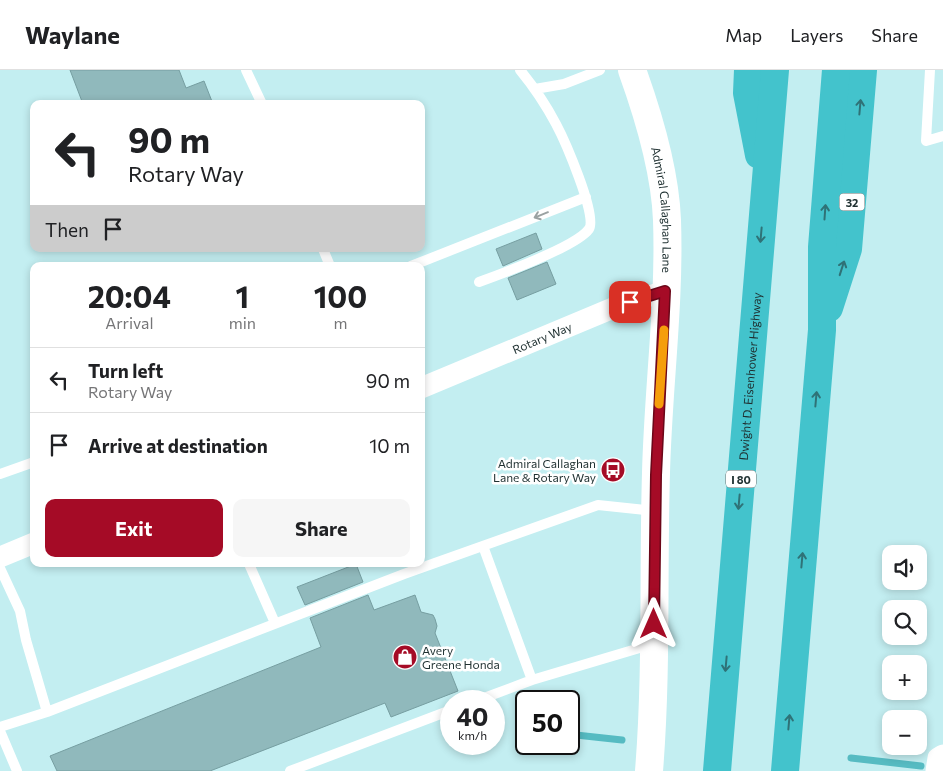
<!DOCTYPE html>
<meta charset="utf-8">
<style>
:root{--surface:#fff;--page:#f6f6f6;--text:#202124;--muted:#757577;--line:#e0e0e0;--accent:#a50b26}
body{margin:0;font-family:Commissioner,sans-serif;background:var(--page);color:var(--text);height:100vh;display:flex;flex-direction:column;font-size:19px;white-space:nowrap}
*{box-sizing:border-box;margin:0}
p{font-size:16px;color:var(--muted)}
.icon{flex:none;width:28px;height:28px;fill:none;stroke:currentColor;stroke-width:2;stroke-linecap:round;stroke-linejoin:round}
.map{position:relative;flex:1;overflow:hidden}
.side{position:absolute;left:30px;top:192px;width:395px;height:305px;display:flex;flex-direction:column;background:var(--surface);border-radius:10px;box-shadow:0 2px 8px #0003}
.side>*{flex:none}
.guide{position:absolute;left:30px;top:30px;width:395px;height:152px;border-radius:10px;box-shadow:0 2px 8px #0003;background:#fff;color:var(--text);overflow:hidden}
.tools{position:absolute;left:882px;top:475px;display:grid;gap:10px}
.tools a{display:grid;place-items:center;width:45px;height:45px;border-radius:10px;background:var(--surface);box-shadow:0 2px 8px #0003;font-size:25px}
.speed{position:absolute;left:440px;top:620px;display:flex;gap:10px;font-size:25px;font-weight:700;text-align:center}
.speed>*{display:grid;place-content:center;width:65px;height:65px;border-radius:50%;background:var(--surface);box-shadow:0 2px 8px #0003;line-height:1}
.speed small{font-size:12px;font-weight:400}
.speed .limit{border:2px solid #111;border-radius:8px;background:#fff;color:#111}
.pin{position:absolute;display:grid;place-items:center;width:42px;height:42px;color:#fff;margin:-21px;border-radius:10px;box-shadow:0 2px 8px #0006}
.me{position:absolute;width:55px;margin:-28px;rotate:0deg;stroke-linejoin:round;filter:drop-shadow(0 0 4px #0008)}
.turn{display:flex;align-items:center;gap:18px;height:105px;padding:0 15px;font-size:22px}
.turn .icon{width:65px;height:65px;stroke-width:2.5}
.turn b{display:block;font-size:35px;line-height:42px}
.then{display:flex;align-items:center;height:48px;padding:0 15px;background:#0003;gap:10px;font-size:19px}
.eta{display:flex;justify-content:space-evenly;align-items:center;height:85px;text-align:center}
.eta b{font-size:30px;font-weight:700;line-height:35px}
.primary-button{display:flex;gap:10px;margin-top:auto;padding:10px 15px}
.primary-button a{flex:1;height:58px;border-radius:10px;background:var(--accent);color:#fff;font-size:20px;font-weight:700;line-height:58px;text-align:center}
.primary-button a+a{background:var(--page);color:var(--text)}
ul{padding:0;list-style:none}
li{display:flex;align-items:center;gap:15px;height:65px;padding:0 15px;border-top:1px solid var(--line)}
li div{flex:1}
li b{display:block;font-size:19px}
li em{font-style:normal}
header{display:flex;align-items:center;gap:30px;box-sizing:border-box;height:70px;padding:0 25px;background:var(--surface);border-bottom:1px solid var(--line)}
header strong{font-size:24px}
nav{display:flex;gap:28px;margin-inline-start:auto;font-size:18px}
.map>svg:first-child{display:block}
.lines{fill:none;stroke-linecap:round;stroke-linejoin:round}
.stream{stroke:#56bbc2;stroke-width:7}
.building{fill:#90b9bc;stroke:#769ea1}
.lane{stroke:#fff;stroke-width:10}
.street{stroke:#fff;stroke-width:21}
.secondary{stroke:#fff;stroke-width:28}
.highway{stroke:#43c3cc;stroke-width:28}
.oneway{stroke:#2f7277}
.oneway2{stroke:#9aa2a2}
.route-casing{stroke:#6b0719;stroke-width:12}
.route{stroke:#a50b26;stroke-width:9}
.slow{stroke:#f59e0b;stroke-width:9}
.labels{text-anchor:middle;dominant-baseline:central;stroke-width:5;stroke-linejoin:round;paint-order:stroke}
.shield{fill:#fff;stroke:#626e6f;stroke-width:1}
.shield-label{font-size:11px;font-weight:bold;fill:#1f3031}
.street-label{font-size:12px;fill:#1f3031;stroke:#fff}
.poi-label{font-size:12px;fill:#1f3031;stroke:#fff;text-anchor:end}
</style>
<header>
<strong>Waylane</strong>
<nav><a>Map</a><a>Layers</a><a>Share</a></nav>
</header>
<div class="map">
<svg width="943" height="701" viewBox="0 0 943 701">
<rect width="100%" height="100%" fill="#c3eef1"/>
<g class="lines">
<!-- stream -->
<path class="stream" d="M536,626L541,631
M569,657L576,665L622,670
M851,688L921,696"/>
</g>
<!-- building -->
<path class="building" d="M70,0H179L186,18L204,11L213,34H83Z
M536,163L542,179L503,196L496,179Z
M547,192L556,214L517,230L508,208Z
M356,494L363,512L305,535L297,517Z
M368,525L374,540L415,525L421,542L433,545L435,549L437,556L435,563L458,621L391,647L385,633L210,701H57L50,686L321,577L310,548Z"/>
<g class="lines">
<!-- lane -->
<path class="lane" d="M246,0L262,34
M930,0L926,71L943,66
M535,19L564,14L600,0
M323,179L330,196
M411,196L586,127
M479,212C501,204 577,176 589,159C598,146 564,69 556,54C546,35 534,17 520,0
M0,404L34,392
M483,476L532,610L653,574
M249,494L275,553
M0,498L20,541L26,570L47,642
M476,631L532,610
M0,657L47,642L404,504L598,435L655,441
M0,661L17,701
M290,701L451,640"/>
<!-- street -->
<g class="street">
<path id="s1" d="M421,318L613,238L665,221"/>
<path d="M0,487L34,473"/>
<path d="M936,701L938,688L943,685"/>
</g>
<!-- secondary -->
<path class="secondary" id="s2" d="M632,0C649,47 665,100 667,150C670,234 658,319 656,403C653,502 657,602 649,701"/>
<!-- highway -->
<g class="highway">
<path d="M748,0L747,23L759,85"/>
<path d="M829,238L848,179L863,0"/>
<path id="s3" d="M717,701L775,0"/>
<path d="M785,701L822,260V177L836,0"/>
</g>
</g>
<!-- one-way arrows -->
<defs><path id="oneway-shaft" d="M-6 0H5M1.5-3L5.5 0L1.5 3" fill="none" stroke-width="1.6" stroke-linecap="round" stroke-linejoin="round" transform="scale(1.25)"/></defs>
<g class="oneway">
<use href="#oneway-shaft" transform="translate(860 37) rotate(-85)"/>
<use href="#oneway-shaft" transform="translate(825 142) rotate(-86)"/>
<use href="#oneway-shaft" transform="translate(761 165) rotate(95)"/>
<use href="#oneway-shaft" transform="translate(842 198) rotate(-72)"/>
<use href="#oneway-shaft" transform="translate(816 329) rotate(-85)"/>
<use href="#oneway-shaft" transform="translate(739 432) rotate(95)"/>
<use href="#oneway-shaft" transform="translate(802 490) rotate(-85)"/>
<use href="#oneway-shaft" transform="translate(726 594) rotate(95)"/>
<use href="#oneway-shaft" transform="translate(789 652) rotate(-85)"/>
</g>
<use class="oneway2" href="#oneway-shaft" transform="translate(541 145) rotate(158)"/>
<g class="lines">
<defs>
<path id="route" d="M630,232L665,221L656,405L654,554"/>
</defs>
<!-- route casing -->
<use href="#route" class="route-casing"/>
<!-- route -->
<use href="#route" class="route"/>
<!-- slow -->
<path class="slow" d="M659,334L664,260"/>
</g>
<!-- icons -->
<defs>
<symbol id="bus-disc" viewBox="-11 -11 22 22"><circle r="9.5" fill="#a50b26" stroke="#fff"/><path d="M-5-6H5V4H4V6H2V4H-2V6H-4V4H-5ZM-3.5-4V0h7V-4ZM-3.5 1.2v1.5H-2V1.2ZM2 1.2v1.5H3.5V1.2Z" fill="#fff"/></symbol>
<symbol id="shop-disc" viewBox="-11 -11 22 22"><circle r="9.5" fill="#a50b26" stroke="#fff"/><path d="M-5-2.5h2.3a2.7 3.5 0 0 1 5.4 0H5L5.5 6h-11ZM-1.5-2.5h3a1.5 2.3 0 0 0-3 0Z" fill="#fff"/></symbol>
</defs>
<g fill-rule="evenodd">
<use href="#bus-disc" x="599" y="386" width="28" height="28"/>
<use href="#shop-disc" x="391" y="573" width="28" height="28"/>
</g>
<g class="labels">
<!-- shield labels -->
<g class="shield">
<rect x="839.5" y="123.5" width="25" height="17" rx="4"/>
<rect x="726" y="400.5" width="30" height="17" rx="4"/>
</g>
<g class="shield-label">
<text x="852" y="132">32</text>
<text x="741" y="409">I 80</text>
</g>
<!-- street labels -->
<g class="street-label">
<text stroke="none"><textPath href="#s2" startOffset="144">Admiral Callaghan Lane</textPath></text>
<text stroke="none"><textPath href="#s1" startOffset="131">Rotary Way</textPath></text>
<text stroke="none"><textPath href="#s3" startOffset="396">Dwight D. Eisenhower Highway</textPath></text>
</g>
<!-- poi labels -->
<g class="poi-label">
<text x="596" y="393">Admiral Callaghan<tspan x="596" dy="14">Lane &amp; Rotary Way</tspan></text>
<text x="422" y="580" text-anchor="start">Avery<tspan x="422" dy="14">Greene Honda</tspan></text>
</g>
</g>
</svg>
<div class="tools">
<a><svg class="icon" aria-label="sound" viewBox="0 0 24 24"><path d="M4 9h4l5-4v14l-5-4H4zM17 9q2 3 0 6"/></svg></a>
<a><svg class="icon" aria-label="search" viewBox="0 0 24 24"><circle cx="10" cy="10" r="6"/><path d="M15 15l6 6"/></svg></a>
<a>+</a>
<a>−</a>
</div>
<div class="speed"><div>40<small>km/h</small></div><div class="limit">50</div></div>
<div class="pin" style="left:630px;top:232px;background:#d93025"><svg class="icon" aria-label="arrive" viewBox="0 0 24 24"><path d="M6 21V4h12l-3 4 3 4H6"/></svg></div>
<svg class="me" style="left:654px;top:554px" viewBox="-20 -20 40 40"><path d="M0-17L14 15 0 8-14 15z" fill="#a50b26" stroke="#fff" stroke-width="4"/></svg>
<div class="guide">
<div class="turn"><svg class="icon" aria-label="left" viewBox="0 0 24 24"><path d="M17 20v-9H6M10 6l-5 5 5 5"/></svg><div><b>90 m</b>Rotary Way</div></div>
<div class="then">Then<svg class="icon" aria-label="arrive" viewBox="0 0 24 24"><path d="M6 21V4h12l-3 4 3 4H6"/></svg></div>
</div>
<section class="side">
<div class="eta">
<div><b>20:04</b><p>Arrival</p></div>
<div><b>1</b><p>min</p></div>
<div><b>100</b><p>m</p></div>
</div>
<ul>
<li><svg class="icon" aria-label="left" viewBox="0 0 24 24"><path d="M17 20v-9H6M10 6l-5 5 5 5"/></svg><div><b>Turn left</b><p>Rotary Way</p></div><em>90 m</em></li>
<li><svg class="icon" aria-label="arrive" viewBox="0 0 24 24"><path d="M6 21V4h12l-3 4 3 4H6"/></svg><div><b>Arrive at destination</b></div><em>10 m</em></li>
</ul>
<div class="primary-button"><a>Exit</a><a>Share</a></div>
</section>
</div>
